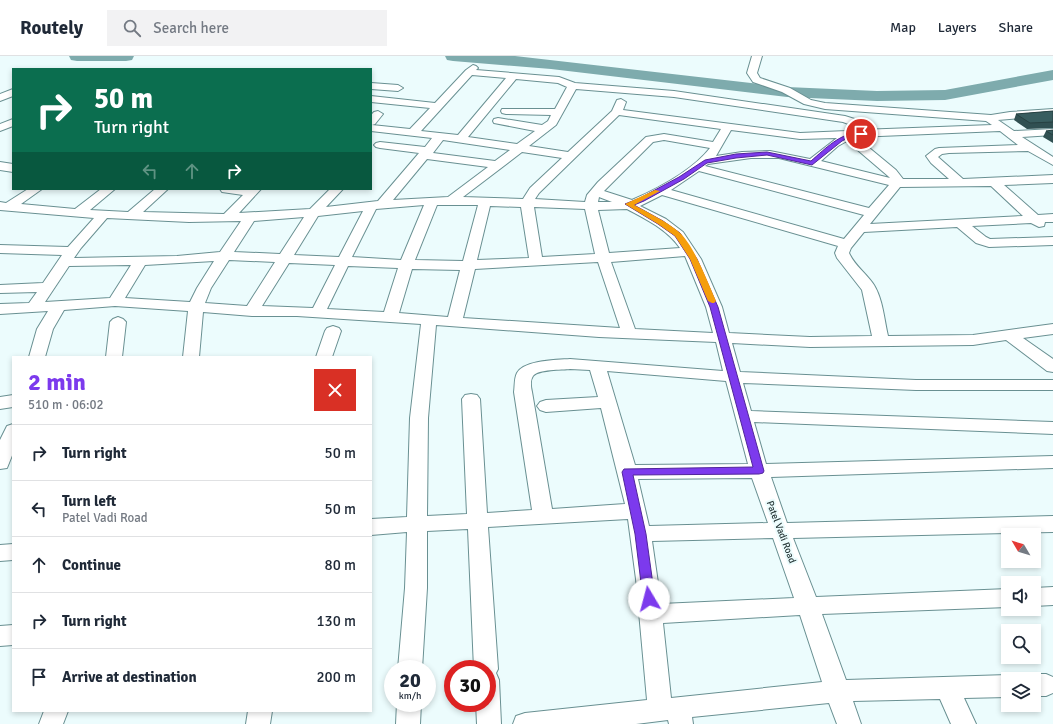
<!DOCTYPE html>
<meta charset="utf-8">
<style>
:root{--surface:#fff;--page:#f2f2f3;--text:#1f2937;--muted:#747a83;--line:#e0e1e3;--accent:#7c3aed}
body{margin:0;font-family:Signika,sans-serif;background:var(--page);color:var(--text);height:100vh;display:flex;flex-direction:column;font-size:15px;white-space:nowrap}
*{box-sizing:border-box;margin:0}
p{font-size:13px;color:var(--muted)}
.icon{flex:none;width:22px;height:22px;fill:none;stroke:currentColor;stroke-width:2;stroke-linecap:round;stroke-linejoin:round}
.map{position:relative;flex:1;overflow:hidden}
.panel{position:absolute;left:12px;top:300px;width:360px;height:356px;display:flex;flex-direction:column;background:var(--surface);border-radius:0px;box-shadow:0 2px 6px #0003}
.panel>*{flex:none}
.hud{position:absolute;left:12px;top:12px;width:360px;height:122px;border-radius:0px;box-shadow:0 2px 6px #0003;background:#0b6e4f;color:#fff;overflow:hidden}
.needle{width:26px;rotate:308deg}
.buttons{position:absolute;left:1001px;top:472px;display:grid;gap:8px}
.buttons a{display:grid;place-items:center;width:40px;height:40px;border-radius:0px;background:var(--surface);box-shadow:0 2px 6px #0003;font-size:20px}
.speed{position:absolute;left:384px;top:604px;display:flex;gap:8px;font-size:20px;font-weight:700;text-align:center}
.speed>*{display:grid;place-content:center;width:52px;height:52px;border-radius:50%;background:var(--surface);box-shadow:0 2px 6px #0003;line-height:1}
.speed small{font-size:10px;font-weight:400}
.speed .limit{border:6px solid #d22;background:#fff;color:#111}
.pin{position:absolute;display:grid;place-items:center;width:34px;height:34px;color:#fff;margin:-17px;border:2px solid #fff;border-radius:50%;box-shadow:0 1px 4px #0007}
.me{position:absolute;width:44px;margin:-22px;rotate:352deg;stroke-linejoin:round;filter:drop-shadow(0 0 3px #0008)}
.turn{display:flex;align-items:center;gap:14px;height:84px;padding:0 16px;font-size:18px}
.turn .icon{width:52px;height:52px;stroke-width:2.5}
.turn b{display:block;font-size:28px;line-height:34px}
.lanes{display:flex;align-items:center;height:38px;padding:0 16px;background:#0003;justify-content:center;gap:20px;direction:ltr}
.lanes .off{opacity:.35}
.round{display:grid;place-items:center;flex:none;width:42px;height:42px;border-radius:0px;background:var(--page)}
.overview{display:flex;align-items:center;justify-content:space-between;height:68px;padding:0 16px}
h1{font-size:24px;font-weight:700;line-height:30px;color:var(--accent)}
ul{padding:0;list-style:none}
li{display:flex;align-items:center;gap:12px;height:56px;padding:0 16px;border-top:1px solid var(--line)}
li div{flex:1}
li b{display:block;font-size:15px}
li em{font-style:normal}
header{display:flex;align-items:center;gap:24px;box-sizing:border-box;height:56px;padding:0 20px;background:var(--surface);border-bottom:1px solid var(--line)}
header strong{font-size:19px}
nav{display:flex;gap:22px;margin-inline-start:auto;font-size:14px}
.search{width:280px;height:36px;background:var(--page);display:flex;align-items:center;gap:10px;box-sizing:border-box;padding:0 14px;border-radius:0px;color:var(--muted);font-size:15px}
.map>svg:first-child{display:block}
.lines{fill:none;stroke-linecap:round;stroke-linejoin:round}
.river{fill:#7eabad;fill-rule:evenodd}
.minor-casing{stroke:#699092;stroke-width:2}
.minor{fill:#fff;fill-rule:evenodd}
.wall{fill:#305052}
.building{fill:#385d5f;stroke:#274142}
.route{fill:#7c3aed;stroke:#51269a}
.slow{fill:#f59e0b}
.labels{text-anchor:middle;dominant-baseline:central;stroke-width:4;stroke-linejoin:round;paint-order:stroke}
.street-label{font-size:10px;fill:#273738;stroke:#ecfcfd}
</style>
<header>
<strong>Routely</strong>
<div class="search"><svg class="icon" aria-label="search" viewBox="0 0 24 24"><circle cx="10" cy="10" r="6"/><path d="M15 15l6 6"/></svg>Search here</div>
<nav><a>Map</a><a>Layers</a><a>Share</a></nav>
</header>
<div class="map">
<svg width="1053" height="668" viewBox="0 0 1053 668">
<rect width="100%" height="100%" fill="#ecfcfd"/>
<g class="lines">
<!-- river -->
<path class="river" d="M69,0H134L132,4L126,5H77L71,4Z
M445,0H515L787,31L877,35L945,34L1053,14V24L945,44L877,45L787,41L551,13L453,5L447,4Z"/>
<defs>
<path id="minor" d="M752,0H762L757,17L760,22L790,32L811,44L825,47L991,59L1010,56L1053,53V59L998,64L1014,75L1053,73V79L1022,81L1053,101V109L1028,95L949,97L942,98L938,101L963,123L1053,119V127L1004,129L1038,159L1053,158V166H1045L1044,170L1039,171L1031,167L972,170L986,181L990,183L1053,181V189L989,191L976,187L957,171L864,176L851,192L849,197C855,210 866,217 874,229C883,244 884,263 888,280L973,279L1053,268V278L1023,282L1053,303V316L1047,315L1006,284L973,289L810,291L732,287L740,316L916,324H1053V334H916L743,327L751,355L1053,366V378L754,366L766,408L1053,400V412L771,421L787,467L1053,460V476L793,482L816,541L1008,533V551L822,558L846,624L1008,619L1016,622L1008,623V641L964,642L976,668H951L940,643L853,645L861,668H837L829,647L692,661L693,668H669L668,664L636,668H513L516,660L525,657L647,644L636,523L628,463L488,471L498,613L496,617L499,624L501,668H477L476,647H487V613H474L468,473L427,475V532L422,613H398L405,532L407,476L371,479V463L407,461L410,362L421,268L297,260H252L203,256L199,301H183L188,255L115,250L64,254L53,273L45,301H29L37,273L48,255L0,258V248L29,247L37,236L0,237V229L43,227L62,199L0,197V189L68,191L94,162L0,154V146L6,147L28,133H42L21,148L75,153L101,133H115L90,154L128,156L155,133H168L143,156L224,158L243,139L222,136L220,133H261L239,157L310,153L330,133H343L326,151L378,145L419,97L380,92L376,91L374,89L376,87L380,86L425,91L432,82L371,75V59L374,56L378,55L383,58L375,68L372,69L410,73L430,52L371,46V40L435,47L466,14L473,9L476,10L478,12L476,14L559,21L575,27L674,35L845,60L861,65L862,67L860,74L992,69L986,65L825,53L804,48L782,36L753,26L747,17ZM472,19L506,22L458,79L421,75ZM516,23L558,27L567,31L555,53H502L501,55L502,57L506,58L551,59L548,65L542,69L498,62L494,63L493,65L494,67L535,75L517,88L468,81ZM576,33L674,41L843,66L851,69L847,75L800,77L623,54L626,46L621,43L617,44L612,55L568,96L529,90L556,69ZM619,59L721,73L713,86L664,78L646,81L598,126L587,139L585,146L535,143L539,137ZM731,74L800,83L837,82L810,103L770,95L742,96L716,100ZM1000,75L1018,89L939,92L935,93L926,100L931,107L949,123H903L896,114L856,81ZM443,84L510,94L495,105L433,97ZM664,84L710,92C693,114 657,133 632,144L604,135L653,86ZM847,85L888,120L890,122L821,105L838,90ZM522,96L562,102L530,132L523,143L463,141ZM751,102H779L889,129L869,152L705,110L708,108ZM427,103L488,111L448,141L393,144ZM699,115L864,159L844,183L671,134ZM991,130L1023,160L870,168L900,131ZM662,139L838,190L835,197L837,202L862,234L872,280L810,281L729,277L722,251L701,203L683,176L666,163L640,150ZM599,141L612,146H598ZM424,149L401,204L352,201L376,153ZM437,149H478L463,205L415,204ZM490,150L521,151L529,202L477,204ZM534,151L585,153L595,198L542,201ZM627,153C647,164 667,173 680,192L609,197L598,154ZM363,155L339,201L294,199L318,160ZM304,161L280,198L234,196L254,165ZM107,162L189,166L241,165L220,196L177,200L74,202L81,192ZM685,200L706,251L713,277L635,273L611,206ZM229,204L275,206L247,250L205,247L211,232ZM214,205L197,232L190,246L125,242L145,209ZM598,206L620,272L463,262L475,213ZM289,207L335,209L313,252L262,250ZM131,209L110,242L45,246L69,210ZM348,210L398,212L384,256L327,253ZM412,213L460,214L448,261L399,257ZM436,269L599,281L716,286L723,315L570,303C557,304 524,304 517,317C514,323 515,330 514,336L532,454L487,457L480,343L477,339L471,338L465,339L462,343L467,458L427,460L428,362ZM570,313L590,314L598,341L546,344L540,346L537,350L540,354L546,356L601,352L625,448L552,453L532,336C531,332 530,324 533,320C538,313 562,314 570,313ZM607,315L726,325L748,408L635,409ZM752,422L768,467L649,470L638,423ZM773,482L794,542L661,548L652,485ZM800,559L822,626L671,642L663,567Z
M371,27L398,29L403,32L398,35L371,33Z
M13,33V40L0,45V38Z
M13,63V70L0,75V68Z
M0,106L13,108V116L0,114Z
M118,261L123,263L126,266L122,301H106L110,266L113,263Z
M333,270L339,272L341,275L332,301H316L325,275L327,272Z
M13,339V351L0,353V341Z
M13,368V397L7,412L0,413V384L7,370Z
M13,488V504L0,505V489Z
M1053,531V549L1034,550V532Z
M13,569V589L0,590V570Z
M1034,618H1046L1053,621V637L1046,640H1034V623H1025Z
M397,647H421L420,668H396Z
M44,655H68L63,668H39Z
M248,655H272L270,668H246Z"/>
</defs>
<!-- minor casing -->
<use href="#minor" class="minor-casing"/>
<!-- minor -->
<use href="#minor" class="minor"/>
</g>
<!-- wall -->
<path class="wall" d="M1053,55V72L1027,73L1014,64L1016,58Z
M1053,74V87L1043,81L1046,75Z"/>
<!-- building -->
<path class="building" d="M1053,55V66L1030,67L1016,58Z
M1053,74V79L1046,75Z"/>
<!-- route -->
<path class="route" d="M861,76H863V79L852,80L842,85L812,109L767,99L736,102L707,107L684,123L644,145L634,149L663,165L680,177L697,203L718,251L764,415L763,417L759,418L633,419L646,478L655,543L653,546L649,547L645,546L643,543L635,478L622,416L624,413L753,411L710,251L690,203L675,180L658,168L625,148L640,142L679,121L705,104L736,98L767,96L811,105C826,92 840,77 861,76Z"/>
<!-- slow -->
<path class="slow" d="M655,134L660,135L634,149C649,157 666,165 679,176C694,189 708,227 716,245L714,247H712L708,245L690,203L675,180L658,168L625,148Z"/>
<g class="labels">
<!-- street labels -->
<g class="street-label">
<text transform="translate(781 476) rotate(69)">Patel Vadi Road</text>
</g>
</g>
</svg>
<div class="buttons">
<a><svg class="needle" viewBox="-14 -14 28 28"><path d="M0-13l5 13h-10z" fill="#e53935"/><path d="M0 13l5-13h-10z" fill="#747a83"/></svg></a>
<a><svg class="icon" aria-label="sound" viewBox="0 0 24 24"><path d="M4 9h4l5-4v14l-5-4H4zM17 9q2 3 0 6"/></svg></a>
<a><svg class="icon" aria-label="search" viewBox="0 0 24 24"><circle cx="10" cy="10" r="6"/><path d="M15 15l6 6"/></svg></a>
<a><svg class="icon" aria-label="layers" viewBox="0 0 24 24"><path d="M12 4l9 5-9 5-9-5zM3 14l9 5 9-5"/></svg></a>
</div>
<div class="speed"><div>20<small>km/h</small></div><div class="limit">30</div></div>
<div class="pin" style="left:861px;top:78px;background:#d93025"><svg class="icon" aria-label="arrive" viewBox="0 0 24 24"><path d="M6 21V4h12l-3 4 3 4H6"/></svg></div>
<svg class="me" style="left:649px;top:543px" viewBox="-20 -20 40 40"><circle r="19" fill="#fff"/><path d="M0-13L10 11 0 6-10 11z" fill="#7c3aed"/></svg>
<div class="hud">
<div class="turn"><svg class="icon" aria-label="right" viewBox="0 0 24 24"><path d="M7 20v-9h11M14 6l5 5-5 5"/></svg><div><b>50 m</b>Turn right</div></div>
<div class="lanes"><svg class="icon off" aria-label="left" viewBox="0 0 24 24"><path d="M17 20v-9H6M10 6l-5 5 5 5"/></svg><svg class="icon off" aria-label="ahead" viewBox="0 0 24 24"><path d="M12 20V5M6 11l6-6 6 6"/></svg><svg class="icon" aria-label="right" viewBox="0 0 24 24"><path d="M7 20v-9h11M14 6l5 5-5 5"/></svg></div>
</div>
<section class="panel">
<div class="overview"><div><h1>2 min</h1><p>510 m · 06:02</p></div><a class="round" style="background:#d93025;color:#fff"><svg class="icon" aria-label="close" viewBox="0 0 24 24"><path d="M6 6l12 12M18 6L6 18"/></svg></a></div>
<ul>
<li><svg class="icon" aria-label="right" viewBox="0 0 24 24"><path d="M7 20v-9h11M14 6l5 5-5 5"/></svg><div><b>Turn right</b></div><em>50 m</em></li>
<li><svg class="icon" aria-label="left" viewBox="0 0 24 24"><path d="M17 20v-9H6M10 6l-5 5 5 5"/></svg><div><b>Turn left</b><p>Patel Vadi Road</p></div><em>50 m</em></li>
<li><svg class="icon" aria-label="ahead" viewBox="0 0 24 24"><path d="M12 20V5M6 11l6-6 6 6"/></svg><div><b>Continue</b></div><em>80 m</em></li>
<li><svg class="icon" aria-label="right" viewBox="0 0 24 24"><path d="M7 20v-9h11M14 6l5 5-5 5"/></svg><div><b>Turn right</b></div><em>130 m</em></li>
<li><svg class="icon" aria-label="arrive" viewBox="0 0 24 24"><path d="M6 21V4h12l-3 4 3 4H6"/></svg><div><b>Arrive at destination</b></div><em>200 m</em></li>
</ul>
</section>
</div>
